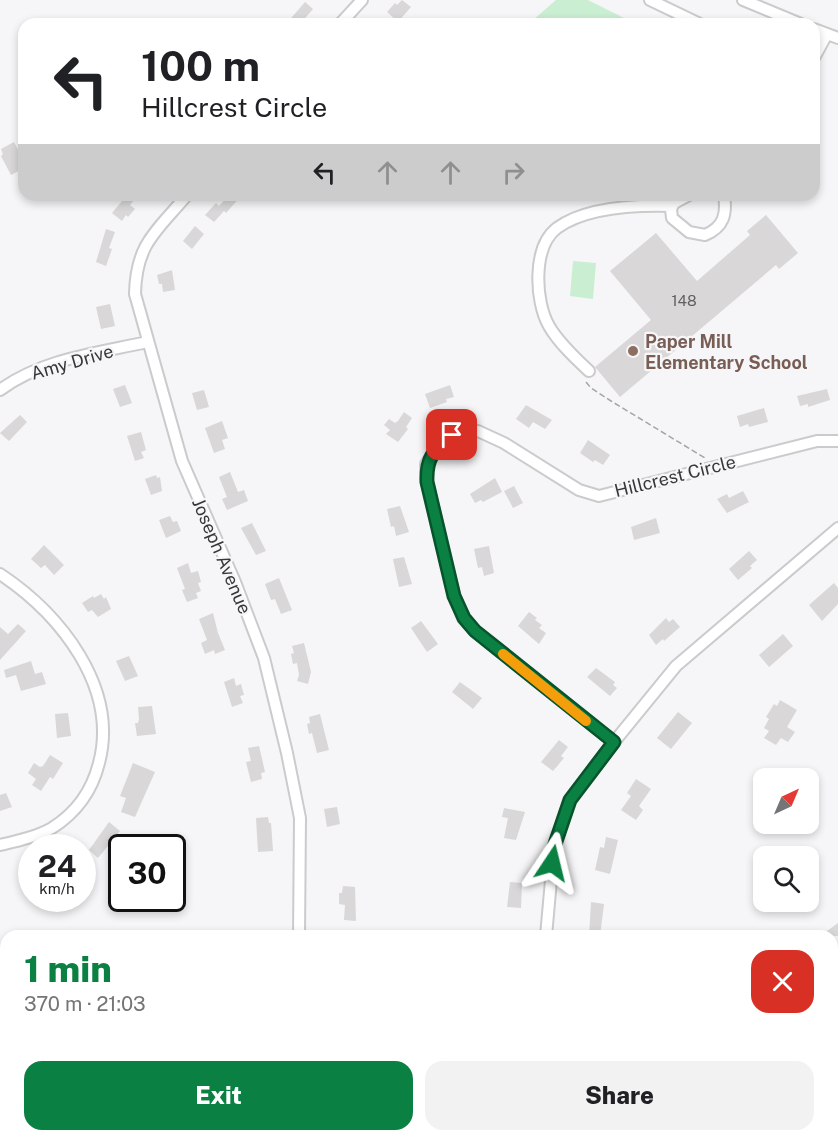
<!DOCTYPE html>
<meta charset="utf-8">
<style>
:root{--surface:#fff;--page:#f2f2f2;--text:#202124;--muted:#757577;--accent:#0b8043}
body{margin:0;font-family:"Public Sans",sans-serif;background:var(--page);color:var(--text);height:100vh;display:flex;flex-direction:column;font-size:22px;white-space:nowrap}
*{box-sizing:border-box;margin:0}
p{font-size:20px;color:var(--muted)}
.icon{flex:none;width:33px;height:33px;fill:none;stroke:currentColor;stroke-width:2;stroke-linecap:round;stroke-linejoin:round}
.map{position:relative;flex:1;overflow:hidden}
.sheet{position:absolute;left:0px;top:930px;width:838px;height:212px;display:flex;flex-direction:column;background:var(--surface);border-radius:18px 18px 0 0;box-shadow:0 3px 9px #0003}
.sheet>*{flex:none}
.hud{position:absolute;left:18px;top:18px;width:802px;height:183px;border-radius:18px;box-shadow:0 3px 9px #0003;background:#fff;color:var(--text);overflow:hidden}
.needle{width:39px;rotate:44deg}
.buttons{position:absolute;left:753px;top:768px;display:grid;gap:12px}
.buttons a{display:grid;place-items:center;width:66px;height:66px;border-radius:12px;background:var(--surface);box-shadow:0 3px 9px #0003;font-size:30px}
.speed{position:absolute;left:18px;top:834px;display:flex;gap:12px;font-size:30px;font-weight:700;text-align:center}
.speed>*{display:grid;place-content:center;width:78px;height:78px;border-radius:50%;background:var(--surface);box-shadow:0 3px 9px #0003;line-height:1}
.speed small{font-size:15px;font-weight:400}
.speed .limit{border:3px solid #111;border-radius:9px;background:#fff;color:#111}
.pin{position:absolute;display:grid;place-items:center;width:51px;height:51px;color:#fff;margin:-26px;border-radius:12px;box-shadow:0 3px 9px #0006}
.me{position:absolute;width:66px;margin:-33px;rotate:10deg;stroke-linejoin:round;filter:drop-shadow(0 0 4px #0008)}
.turn{display:flex;align-items:center;gap:21px;height:126px;padding:0 24px;font-size:27px}
.turn .icon{width:78px;height:78px;stroke-width:2.5}
.turn b{display:block;font-size:42px;line-height:51px}
.lanes{display:flex;align-items:center;height:57px;padding:0 24px;background:#0003;justify-content:center;gap:30px;direction:ltr}
.lanes .off{opacity:.35}
.round{display:grid;place-items:center;flex:none;width:63px;height:63px;border-radius:18px;background:var(--page)}
.summary{display:flex;align-items:center;justify-content:space-between;height:102px;padding:0 24px}
h1{font-size:36px;font-weight:800;line-height:45px;color:var(--accent)}
.action{display:flex;gap:12px;margin-top:auto;padding:12px 24px}
.action a{flex:1;height:69px;border-radius:18px;background:var(--accent);color:#fff;font-size:24px;font-weight:800;line-height:69px;text-align:center}
.action a+a{background:var(--page);color:var(--text)}
.map>svg:first-child{display:block}
.green{fill:#caeed1}
.building{fill:#d9d7d7}
.lines{fill:none;stroke-linecap:round;stroke-linejoin:round}
.minor-casing{stroke:#cbcbcd;stroke-width:14}
.path{stroke:#a5a5a7;stroke-width:1.5;stroke-dasharray:6 3;stroke-linecap:butt}
.minor{stroke:#fff;stroke-width:10}
.route-casing{stroke:#07532c;stroke-width:15}
.route{stroke:#0b8043;stroke-width:10}
.slow{stroke:#f59e0b;stroke-width:10}
.education-dot{fill:#8d6e63;stroke:#f6f6f8;stroke-width:2}
.labels{text-anchor:middle;dominant-baseline:central;stroke-width:4.5;stroke-linejoin:round;paint-order:stroke}
.number-label{font-size:15px;fill:#605f60}
.education-label{font-size:18px;font-weight:bold;fill:#785e54;stroke:#f6f6f8;text-anchor:start}
.street-label{font-size:18px;fill:#373738;stroke:#f6f6f8}
</style>
<div class="map">
<svg width="838" height="1141" viewBox="0 0 838 1141">
<rect width="100%" height="100%" fill="#f6f6f8"/>
<!-- green -->
<path class="green" d="M556,0H588L632,22V24H534L533,20Z
M573,261L596,263L593,299L570,296Z"/>
<!-- building -->
<path class="building" d="M402,0L411,7L398,22L387,12L395,3L397,5Z
M305,2L313,9L300,24H286Z
M14,142L24,161V168L11,175L1,156L3,154L1,149Z
M127,195H138L130,205L135,209L128,217L126,215L122,221L112,213Z
M229,195H242L226,213L224,211L214,222L205,215L216,203L219,206Z
M766,215L798,253L779,269L776,265L620,397L595,367L651,320L610,271L656,233L697,281L750,235L747,231Z
M195,226L204,234L192,249L183,241Z
M106,229L115,232L109,248L112,249L106,266L96,262Z
M172,270L175,290L163,292L162,284H159L157,275Z
M110,304L115,326L101,329L96,307Z
M125,385L132,403L120,407L113,389Z
M450,385L454,397L446,399L447,402L430,408L425,394Z
M827,389L830,400L808,407V404L800,406L797,396Z
M204,390L209,407L197,410L192,393Z
M526,405L552,420L545,429L533,422L529,428L516,419Z
M764,408L768,422L749,427L748,424L740,427L737,416Z
M404,412L412,418L406,427L408,429L398,442L386,434L390,430L384,425L389,419L395,423L398,421Z
M20,415L27,422L9,441L0,433Z
M222,421L228,438L222,440L225,449L214,453L205,428Z
M141,432L146,450L141,452L144,458L135,461L127,436Z
M588,440L610,455L603,465L595,460L593,462L580,453Z
M230,472L238,492L244,490L248,501L227,510L222,499L227,497L219,477Z
M156,475L157,478L160,477L162,491L151,495L145,479Z
M495,478L502,492L483,502L481,500L475,503L470,494Z
M514,486L523,503L513,508L504,491Z
M743,491L749,502L727,513L717,499L727,494L729,498Z
M400,506L409,532L396,536L394,526L391,527L387,509Z
M170,516L173,522L177,521L181,531L166,538L159,520Z
M656,518L660,533L634,540L631,527Z
M252,523L266,551L256,555L241,528Z
M44,545L64,565L54,575L45,565L41,568L31,559Z
M489,546L494,573L484,576L482,567L478,568L474,549Z
M749,551L757,560L750,566L752,568L738,580L729,569Z
M404,557L412,584L399,587L393,559Z
M188,563L191,573L198,571L201,582L198,583L201,591L196,593L198,598L187,602L182,590L185,589L177,568Z
M279,578L292,610L281,614L275,599L271,600L265,584Z
M834,583L838,588V604L822,621L809,605Z
M101,594L104,599L106,597L111,609L98,617L92,610L88,612L82,603L93,596L94,598Z
M529,612L537,618L535,620L542,625L539,628L546,633L539,644L518,626Z
M213,613L218,633L225,650L215,654L214,650L205,654L201,643L207,640L199,619Z
M666,618L669,622L673,619L680,627L664,641L663,639L656,645L649,635Z
M421,621L438,644L427,652L411,628Z
M18,624L26,631L0,660V627L8,634Z
M783,634L793,646L769,667L759,655Z
M304,643L311,672L308,684L297,681L299,675L297,663L293,664L291,654L294,653L292,646Z
M129,656L138,676L125,681L116,661Z
M31,661L35,674L42,672L46,684L21,691L16,675L6,678L4,670Z
M596,668L615,682L613,685L617,688L610,696L587,677Z
M234,678L236,686L241,684L244,695L240,696L243,703L232,707L224,682Z
M460,682L482,698L473,709L452,692Z
M780,700L797,710L787,727L795,732L788,742L781,738L776,745L764,738L769,731L764,728L769,719L766,717L774,704L777,706Z
M152,706L156,734L137,736L135,723H138L139,719L138,707Z
M678,712L692,723L671,749L657,738Z
M68,713L71,736L57,738L55,714Z
M320,714L329,750L317,753L312,733L309,734L307,724L310,723L309,717Z
M559,740L568,747L561,756L564,758L553,771L541,762Z
M259,746L265,772L261,773L262,779L251,782L246,762L251,761L248,748Z
M50,755L63,763L53,779L50,777L41,791L32,785L36,779L28,773L34,763L40,767L43,766Z
M133,763L155,772L135,817L121,812L126,798L120,796Z
M636,779L651,789L639,806L643,810L636,820L621,810L631,796L627,793Z
M6,793L12,807L0,811V795Z
M337,807L340,824L327,827L324,809Z
M504,808L525,812L516,840L504,838L508,818L502,817Z
M268,817L269,823H271L273,851L258,852L256,818Z
M109,822L120,831L98,858L89,850Z
M606,837L618,840L610,874L595,870L600,847L604,848Z
M510,882L522,883L521,908L507,907Z
M343,886L355,887L356,921L344,920L345,905L339,904V893H342Z
M591,902L604,904L600,936H589Z
M838,923V936H820Z"/>
<g class="lines">
<defs>
<path id="minor" d="M650,0L700,24
M743,0L801,24
M340,24L362,0
M814,29L838,38
M814,58L827,34
M187,195C157,231 136,243 135,294L182,461L235,582L264,658L287,753L300,818L299,936
M689,195L674,203L671,209L672,218L689,232L705,235C724,227 727,214 724,195
M589,371C575,358 558,342 549,326C535,302 532,247 557,228C586,207 638,205 672,206
M0,390C42,359 98,353 147,342
M0,574C60,614 119,687 99,763C92,791 76,813 52,828C36,837 17,841 0,845
M614,742L475,631L463,618L454,595L427,482L426,464L439,445L452,435L462,432L478,431L504,443L579,490L599,496L817,441H838
M546,936L554,847L570,800L614,742L676,666L838,528
M0,1053L6,1051
M109,1136L114,1141
M345,1136L347,1141
M566,1136L576,1141"/>
</defs>
<!-- minor casing -->
<use href="#minor" class="minor-casing"/>
<!-- path -->
<path class="path" d="M586,382L591,388L611,401L705,458"/>
<!-- minor -->
<use href="#minor" class="minor"/>
</g>
<g class="lines">
<defs>
<path id="route" d="M452,435C433,451 426,458 427,482L454,596L464,618L475,631L614,742L570,800L554,847L552,863"/>
</defs>
<!-- route casing -->
<use href="#route" class="route-casing"/>
<!-- route -->
<use href="#route" class="route"/>
<!-- slow -->
<path class="slow" d="M503,654L586,721"/>
</g>
<!-- markers -->
<circle class="education-dot" cx="633" cy="351" r="6"/>
<g class="labels">
<!-- number labels -->
<g class="number-label">
<text x="684" y="300">148</text>
</g>
<!-- education labels -->
<g class="education-label">
<text x="645" y="341">Paper Mill<tspan x="645" dy="21">Elementary School</tspan></text>
</g>
<!-- street labels -->
<g class="street-label">
<text transform="translate(72 362) rotate(-16)">Amy Drive</text>
<text transform="translate(675 476) rotate(-14)">Hillcrest Circle</text>
<text transform="translate(222 556) rotate(67)">Joseph Avenue</text>
</g>
</g>
</svg>
<div class="buttons">
<a><svg class="needle" viewBox="-14 -14 28 28"><path d="M0-13l5 13h-10z" fill="#e53935"/><path d="M0 13l5-13h-10z" fill="#757577"/></svg></a>
<a><svg class="icon" aria-label="search" viewBox="0 0 24 24"><circle cx="10" cy="10" r="6"/><path d="M15 15l6 6"/></svg></a>
</div>
<div class="speed"><div>24<small>km/h</small></div><div class="limit">30</div></div>
<div class="pin" style="left:452px;top:435px;background:#d93025"><svg class="icon" aria-label="arrive" viewBox="0 0 24 24"><path d="M6 21V4h12l-3 4 3 4H6"/></svg></div>
<svg class="me" style="left:552px;top:863px" viewBox="-20 -20 40 40"><path d="M0-17L14 15 0 8-14 15z" fill="#0b8043" stroke="#fff" stroke-width="4"/></svg>
<div class="hud">
<div class="turn"><svg class="icon" aria-label="left" viewBox="0 0 24 24"><path d="M17 20v-9H6M10 6l-5 5 5 5"/></svg><div><b>100 m</b>Hillcrest Circle</div></div>
<div class="lanes"><svg class="icon" aria-label="left" viewBox="0 0 24 24"><path d="M17 20v-9H6M10 6l-5 5 5 5"/></svg><svg class="icon off" aria-label="ahead" viewBox="0 0 24 24"><path d="M12 20V5M6 11l6-6 6 6"/></svg><svg class="icon off" aria-label="ahead" viewBox="0 0 24 24"><path d="M12 20V5M6 11l6-6 6 6"/></svg><svg class="icon off" aria-label="right" viewBox="0 0 24 24"><path d="M7 20v-9h11M14 6l5 5-5 5"/></svg></div>
</div>
<section class="sheet">
<div class="summary"><div><h1>1 min</h1><p>370 m · 21:03</p></div><a class="round" style="background:#d93025;color:#fff"><svg class="icon" aria-label="close" viewBox="0 0 24 24"><path d="M6 6l12 12M18 6L6 18"/></svg></a></div>
<div class="action"><a>Exit</a><a>Share</a></div>
</section>
</div>
